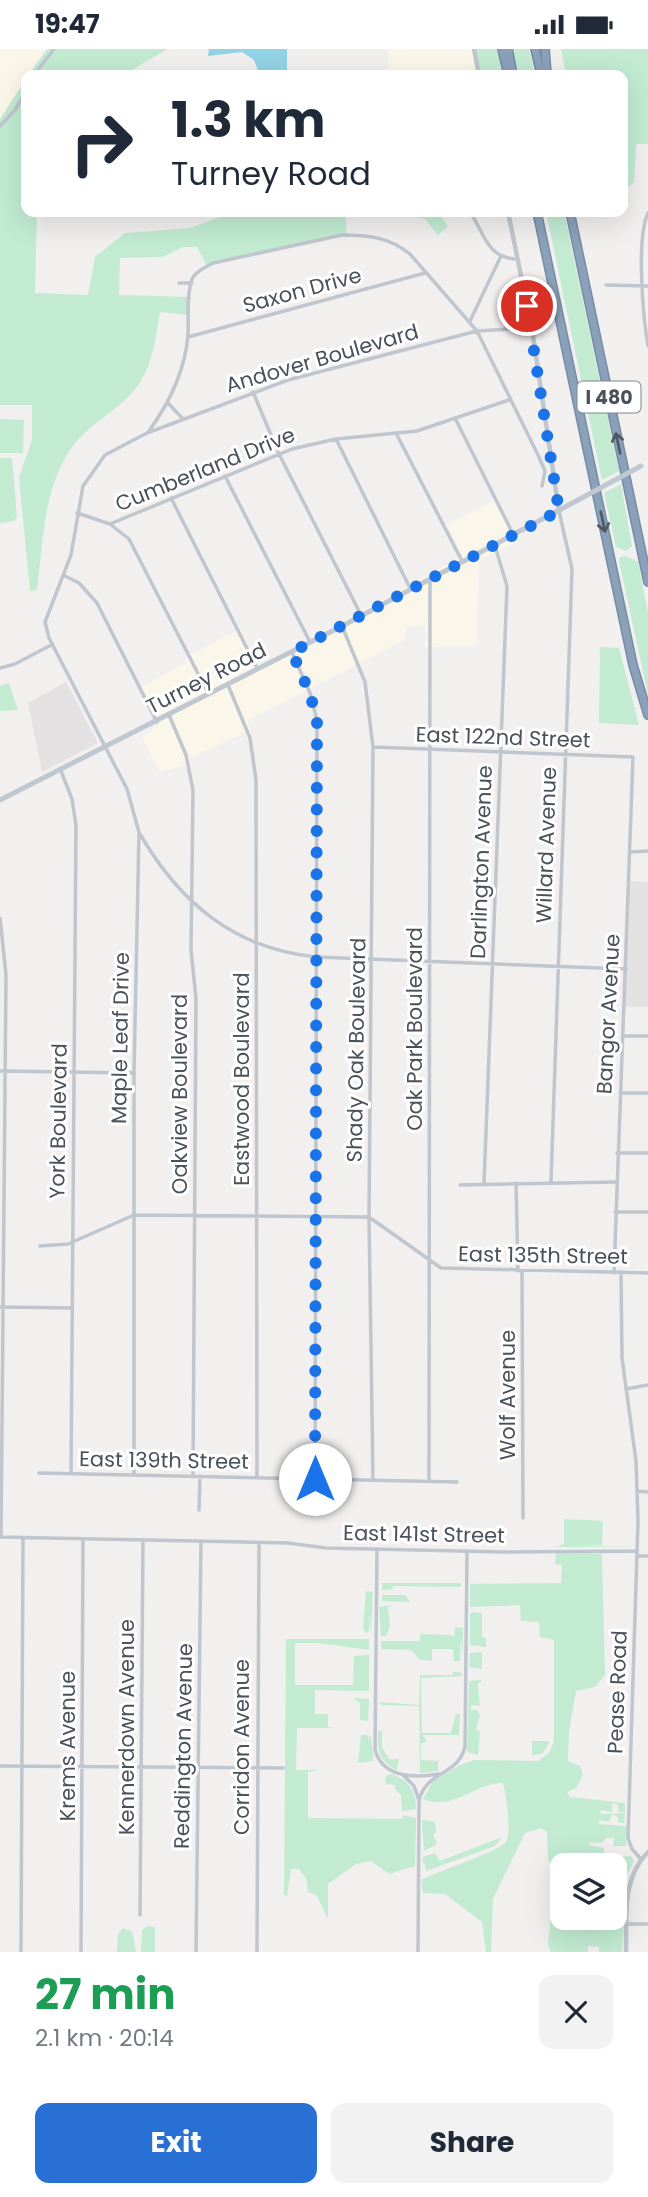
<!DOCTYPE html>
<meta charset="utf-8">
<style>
:root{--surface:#fff;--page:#f2f2f3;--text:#1f2937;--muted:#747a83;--accent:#2870d3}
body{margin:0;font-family:Poppins,sans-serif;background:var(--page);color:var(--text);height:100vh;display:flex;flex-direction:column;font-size:26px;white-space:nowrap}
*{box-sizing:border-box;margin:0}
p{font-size:23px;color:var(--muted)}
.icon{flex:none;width:38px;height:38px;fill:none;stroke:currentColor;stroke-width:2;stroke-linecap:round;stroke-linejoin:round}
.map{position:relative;height:1903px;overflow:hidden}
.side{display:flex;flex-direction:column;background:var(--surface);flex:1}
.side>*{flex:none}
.top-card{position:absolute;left:21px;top:21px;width:607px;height:147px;border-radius:14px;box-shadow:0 7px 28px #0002;background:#fff;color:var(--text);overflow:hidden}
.controls{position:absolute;left:550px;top:1804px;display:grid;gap:14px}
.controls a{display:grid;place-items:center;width:77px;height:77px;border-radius:14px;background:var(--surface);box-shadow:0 7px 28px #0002;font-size:35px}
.pin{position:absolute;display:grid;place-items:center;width:60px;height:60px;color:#fff;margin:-30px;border:4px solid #fff;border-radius:50%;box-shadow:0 2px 7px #0007}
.me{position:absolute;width:77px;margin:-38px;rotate:0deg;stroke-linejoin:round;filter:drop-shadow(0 0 5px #0008)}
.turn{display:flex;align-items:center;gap:24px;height:147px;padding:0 35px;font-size:32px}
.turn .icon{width:91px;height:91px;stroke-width:2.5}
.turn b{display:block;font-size:49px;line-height:60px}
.round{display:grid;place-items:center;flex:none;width:74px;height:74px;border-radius:14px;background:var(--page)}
.summary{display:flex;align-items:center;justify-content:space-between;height:119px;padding:0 35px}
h1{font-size:42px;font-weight:700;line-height:52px;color:#1e9e55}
.button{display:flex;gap:14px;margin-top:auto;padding:14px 35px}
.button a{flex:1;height:80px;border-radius:14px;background:var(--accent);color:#fff;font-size:28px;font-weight:700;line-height:80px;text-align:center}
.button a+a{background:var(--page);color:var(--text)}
.status{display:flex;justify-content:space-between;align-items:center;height:49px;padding:0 35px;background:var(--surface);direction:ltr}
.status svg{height:19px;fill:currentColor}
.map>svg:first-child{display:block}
.commercial{fill:#fbf6ea}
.education{fill:#e3e1e1}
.green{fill:#c2ebd2}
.water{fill:#92d3e5}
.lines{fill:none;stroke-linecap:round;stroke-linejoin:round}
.motorway-casing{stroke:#768ca6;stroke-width:10}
.minor{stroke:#bfc6cd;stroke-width:3.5}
.tertiary{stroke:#bfc6cd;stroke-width:4.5}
.secondary{stroke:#bfc7d1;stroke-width:5}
.motorway{stroke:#8ba1ba;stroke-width:7}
.secondary-bridge{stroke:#bfc7d1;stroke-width:5}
.oneway{stroke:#505a64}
.route{stroke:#1a73e8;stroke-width:12;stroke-dasharray:0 21.6}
.labels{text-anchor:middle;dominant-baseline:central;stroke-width:6;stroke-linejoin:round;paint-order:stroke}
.shield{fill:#fff;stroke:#80868c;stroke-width:2}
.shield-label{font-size:19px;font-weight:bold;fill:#49525b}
.street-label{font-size:21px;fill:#49525b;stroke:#fff}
</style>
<div class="status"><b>19:47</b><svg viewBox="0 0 49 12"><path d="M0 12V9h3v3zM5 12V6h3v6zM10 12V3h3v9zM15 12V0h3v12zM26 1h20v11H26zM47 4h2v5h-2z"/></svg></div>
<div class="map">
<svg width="648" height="1903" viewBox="0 0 648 1903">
<rect width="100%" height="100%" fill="#f2efef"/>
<!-- commercial -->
<path class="commercial" d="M0,0H47L0,70Z
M388,0H474L479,26H387Z
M494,451L516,493L479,512L476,597L425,598V577L406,578L404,591L248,671L250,681L190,709V715L159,723L142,688L159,676L142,638L188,613L185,609L240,580L260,617L463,507L446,476Z
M631,1808L623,1835H614V1816H562V1833H554V1810Z"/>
<!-- education -->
<path class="education" d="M66,633L98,694L42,723L28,654Z
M629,832L648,833V958H625Z"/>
<!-- green -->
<path class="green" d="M47,0H168L123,26H28Z
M474,0H502L508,26H479Z
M513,0H529L535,26H517Z
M561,0H648V95H636L634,133L623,143V26H566Z
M26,30V163H37L35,244L88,246L95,208L125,184L190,179L234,163H345L347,186L207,217L197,198H183L163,208L120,209L119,246L190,248L188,266L160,263C156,286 153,315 139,335C121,361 88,374 70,401C43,441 43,495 37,541L30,542L19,428L32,391V356H0V70Z
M396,163H439L448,178L438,186L425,170Z
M546,163H564L619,422L602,431Z
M0,370L24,371L23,404H0Z
M0,409H12L17,468L14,472L0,474Z
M621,435L632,497L626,502L616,498L604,444Z
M626,507L638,513L648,564V646L619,512L620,508Z
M600,598L619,599L639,676L599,674Z
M9,634L18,661L0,662V637Z
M564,1470L603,1472L602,1496H565L632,1498H556L564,1495Z
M556,1504L632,1505H602L605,1626L595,1638L576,1642L569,1682L568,1712L580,1717L583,1726L576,1739L567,1743L570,1748L625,1754V1763H619L617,1755H612V1763L600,1761L601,1765L625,1764L624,1774H619L617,1767L612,1766L609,1773L600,1771L598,1775L627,1777V1797L625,1783L626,1797H613L614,1789H606L602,1794L590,1793L589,1796L604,1799V1806L608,1807L596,1804V1809L631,1807L634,1812L627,1825L614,1821L613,1810H590L589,1813H580L579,1816H562V1820H554V1826L548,1809L547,1783L541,1779L525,1784L493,1850L491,1903H486L482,1873L445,1845L423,1844L421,1831C436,1823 500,1802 506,1793C512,1784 506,1745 503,1734C476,1733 453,1763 423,1750L433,1732L462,1715L474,1711L538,1712L550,1703L554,1692V1591L540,1588L539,1573L521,1572L520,1556L470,1558V1535L561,1534L562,1516L555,1515Z
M382,1534H461V1538L393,1537V1540L382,1541Z
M366,1542L373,1543L371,1584L370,1563L369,1582L366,1584L363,1580Z
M382,1546H405L410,1553L382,1552Z
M392,1556L388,1558L390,1577L386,1587H381L379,1558Z
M473,1563L482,1564V1588L486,1589V1598L470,1596V1565Z
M455,1578L463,1579V1610L461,1586L460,1612H454L453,1600H432V1612L420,1611L411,1601L381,1600V1592H420V1585L451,1586L454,1588Z
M286,1590H369V1601L319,1594H295V1636H353L354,1607L369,1606V1642L315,1641V1665H328V1678L336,1679H297L296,1721H319L308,1723V1769L402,1770L403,1766L416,1769L415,1817L389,1825L371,1812L356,1815L328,1835V1870L317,1847L308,1843L306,1829L299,1820H291L287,1847L284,1846Z
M482,1603V1620L469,1618L470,1604Z
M453,1623H460L461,1627V1623L463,1627L421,1629L422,1684H451L456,1665H460L459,1686H423L427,1693L421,1694V1711L437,1712L438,1709V1722L420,1724L419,1657L381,1656L378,1653L419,1656L420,1626H453Z
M474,1631H482L478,1635L480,1657L471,1656V1661H477L480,1666L476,1680L480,1683L478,1706L467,1703L469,1633Z
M353,1649L369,1650L368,1672L360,1671V1654Z
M382,1681V1698L389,1710H399L397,1721C379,1713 377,1700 378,1682Z
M361,1686H368L369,1695V1687L371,1689L374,1712L371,1706L373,1712L358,1714Z
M532,1692H549V1694L543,1704L532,1707Z
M391,1725C409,1731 416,1741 416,1760L402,1762L401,1746L394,1739L396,1736L386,1735L385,1729L387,1726L403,1732L388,1726Z
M425,1771L435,1773L436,1784L433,1786L437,1795L424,1802L422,1772Z
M502,1788L495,1797L426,1822L424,1811L422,1821L423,1808L435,1804L440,1812Z
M622,1831L626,1833L622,1903H599V1898L588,1897V1903H551L548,1896L554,1833H562V1869H614V1835H622Z
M148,1877L155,1878V1903H141L142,1881Z
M123,1879L132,1882L136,1903H117L118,1885Z"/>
<!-- water -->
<path class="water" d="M209,0H287V26H260L254,11L242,3L208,7Z"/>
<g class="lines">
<defs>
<path id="motorway" d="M502,0L508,26
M508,0L513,26
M535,0L541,26
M545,0L547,26
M537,163L633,616L648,666
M570,163L648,533"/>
</defs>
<!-- motorway casing -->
<use href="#motorway" class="motorway-casing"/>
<!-- minor -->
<path class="minor" d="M34,26L54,0
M0,77L15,61L26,42
M470,163C484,183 486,207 514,210
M648,164C636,189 643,268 648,297
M179,234H192
M606,236L648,237
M470,272L500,209
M188,288L425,224
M253,343L279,405L361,566
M168,354L183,370
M456,371L513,485
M149,382C170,353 185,322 188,286C189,269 186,247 192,230C196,222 206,218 213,214L342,186C368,186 389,188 410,205L477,282L538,406L545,422L542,437
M397,386L462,512
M336,390L410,539
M225,427L310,593
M171,449L257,619
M77,464L110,475L129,490L208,644
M110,475L292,400L336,390L417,382L509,351
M65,527L79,534L97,554L157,673
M342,577L365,633L373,698L369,1168L373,1431
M292,603L310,644L317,671L315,1430
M0,619L15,615L53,595
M228,636L250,689L256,731L257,1429
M169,666L186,706L193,741L191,901L196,949L193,1427
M374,698L633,708L614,1224
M61,722L72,750L76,776L71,1425
M140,785C180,854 235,900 316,908L626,920
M630,803L648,802
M0,869L6,926L1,1488
M624,987H648
M0,1022L134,1024
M620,1044H648
M617,1104H648
M551,1132L572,520L559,462
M516,1134L518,1222
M484,1135L507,537L495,497
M460,1136L615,1133
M615,1163H648
M40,1197L68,1195L134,1166L369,1168L441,1219L648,1224
M522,1222L523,1469
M621,1223L622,1309L636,1412L638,1472L628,1789L632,1800L641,1810
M0,1258L72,1259
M626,1340L648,1336
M39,1424L457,1433
M134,1426V1024L139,783L127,740L49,589L45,573L71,506L83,437L105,406L147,384L288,331L477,282L528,279
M429,1432L430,531
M637,1442L648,1443
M199,1461L200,1427
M0,1488L288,1494L326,1499L504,1503L637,1502
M377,1500L375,1701C383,1729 415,1729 439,1725
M637,1507H648
M0,1717L283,1719
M403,1726L414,1737L419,1751L418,1903
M419,1751C428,1720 457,1728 465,1698L467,1502
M140,1866L143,1491
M627,1875H648
M21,1903L23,1489
M81,1903L83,1490
M196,1903L201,1492
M257,1903L259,1494"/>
<!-- tertiary -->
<path class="tertiary" d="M474,0L479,26
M508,163L532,280L559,462
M626,1903C627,1868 621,1830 648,1803"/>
<!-- secondary -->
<path class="secondary" d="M0,751L342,577L578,451"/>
<!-- motorway -->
<use href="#motorway" class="motorway"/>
<!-- secondary-bridge -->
<path class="secondary-bridge" d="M578,451L641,417"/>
</g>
<!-- one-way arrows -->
<defs><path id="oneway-shaft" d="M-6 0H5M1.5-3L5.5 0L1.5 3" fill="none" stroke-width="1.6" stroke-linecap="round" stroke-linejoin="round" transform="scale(1.75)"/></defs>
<g class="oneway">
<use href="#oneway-shaft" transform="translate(618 394) rotate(-102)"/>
<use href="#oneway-shaft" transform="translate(603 473) rotate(78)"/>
</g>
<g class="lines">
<!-- route -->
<path class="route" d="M315,1430L317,671L310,645L292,603L559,462L527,257"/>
</g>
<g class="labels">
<!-- shield labels -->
<rect class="shield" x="577.5" y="332.5" width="63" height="31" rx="5"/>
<g class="shield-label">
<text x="609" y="348">I 480</text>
</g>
<!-- street labels -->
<g class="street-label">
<text transform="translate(302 241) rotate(-15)">Saxon Drive</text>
<text transform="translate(322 309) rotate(-16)">Andover Boulevard</text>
<text transform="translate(205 420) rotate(-22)">Cumberland Drive</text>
<text transform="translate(206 629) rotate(-27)">Turney Road</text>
<text transform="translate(503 688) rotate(2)">East 122nd Street</text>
<text transform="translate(546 796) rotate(-88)">Willard Avenue</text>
<text transform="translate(481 813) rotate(-88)">Darlington Avenue</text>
<text transform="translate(608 965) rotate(-87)">Bangor Avenue</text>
<text transform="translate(414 980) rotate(-90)">Oak Park Boulevard</text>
<text transform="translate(120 989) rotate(-89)">Maple Leaf Drive</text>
<text transform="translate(356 1001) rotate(-89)">Shady Oak Boulevard</text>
<text transform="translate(241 1030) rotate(-90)">Eastwood Boulevard</text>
<text transform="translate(179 1045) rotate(-90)">Oakview Boulevard</text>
<text transform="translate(58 1072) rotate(-89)">York Boulevard</text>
<text transform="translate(543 1206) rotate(1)">East 135th Street</text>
<text transform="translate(507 1346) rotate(-90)">Wolf Avenue</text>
<text transform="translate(164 1411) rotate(1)">East 139th Street</text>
<text transform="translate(424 1485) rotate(1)">East 141st Street</text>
<text transform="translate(617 1643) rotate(-88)">Pease Road</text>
<text transform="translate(126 1678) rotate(-90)">Kennerdown Avenue</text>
<text transform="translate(67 1697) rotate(-90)">Krems Avenue</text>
<text transform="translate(183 1697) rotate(-89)">Reddington Avenue</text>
<text transform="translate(241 1698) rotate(-90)">Corridon Avenue</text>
</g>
</g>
</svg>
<div class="controls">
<a><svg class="icon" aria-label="layers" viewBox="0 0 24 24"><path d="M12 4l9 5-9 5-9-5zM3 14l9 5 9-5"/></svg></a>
</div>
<div class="pin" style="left:527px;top:257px;background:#d93025"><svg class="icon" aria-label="arrive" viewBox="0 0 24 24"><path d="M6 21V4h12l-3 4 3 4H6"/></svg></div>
<svg class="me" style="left:315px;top:1430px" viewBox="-20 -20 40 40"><circle r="19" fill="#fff"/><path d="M0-13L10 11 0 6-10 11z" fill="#1a73e8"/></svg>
<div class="top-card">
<div class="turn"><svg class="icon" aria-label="right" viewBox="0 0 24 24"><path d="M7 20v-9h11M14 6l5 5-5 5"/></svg><div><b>1.3 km</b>Turney Road</div></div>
</div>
</div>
<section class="side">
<div class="summary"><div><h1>27 min</h1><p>2.1 km · 20:14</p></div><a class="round"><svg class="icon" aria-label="close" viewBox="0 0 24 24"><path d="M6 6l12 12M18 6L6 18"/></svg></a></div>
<div class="button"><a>Exit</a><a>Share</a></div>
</section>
